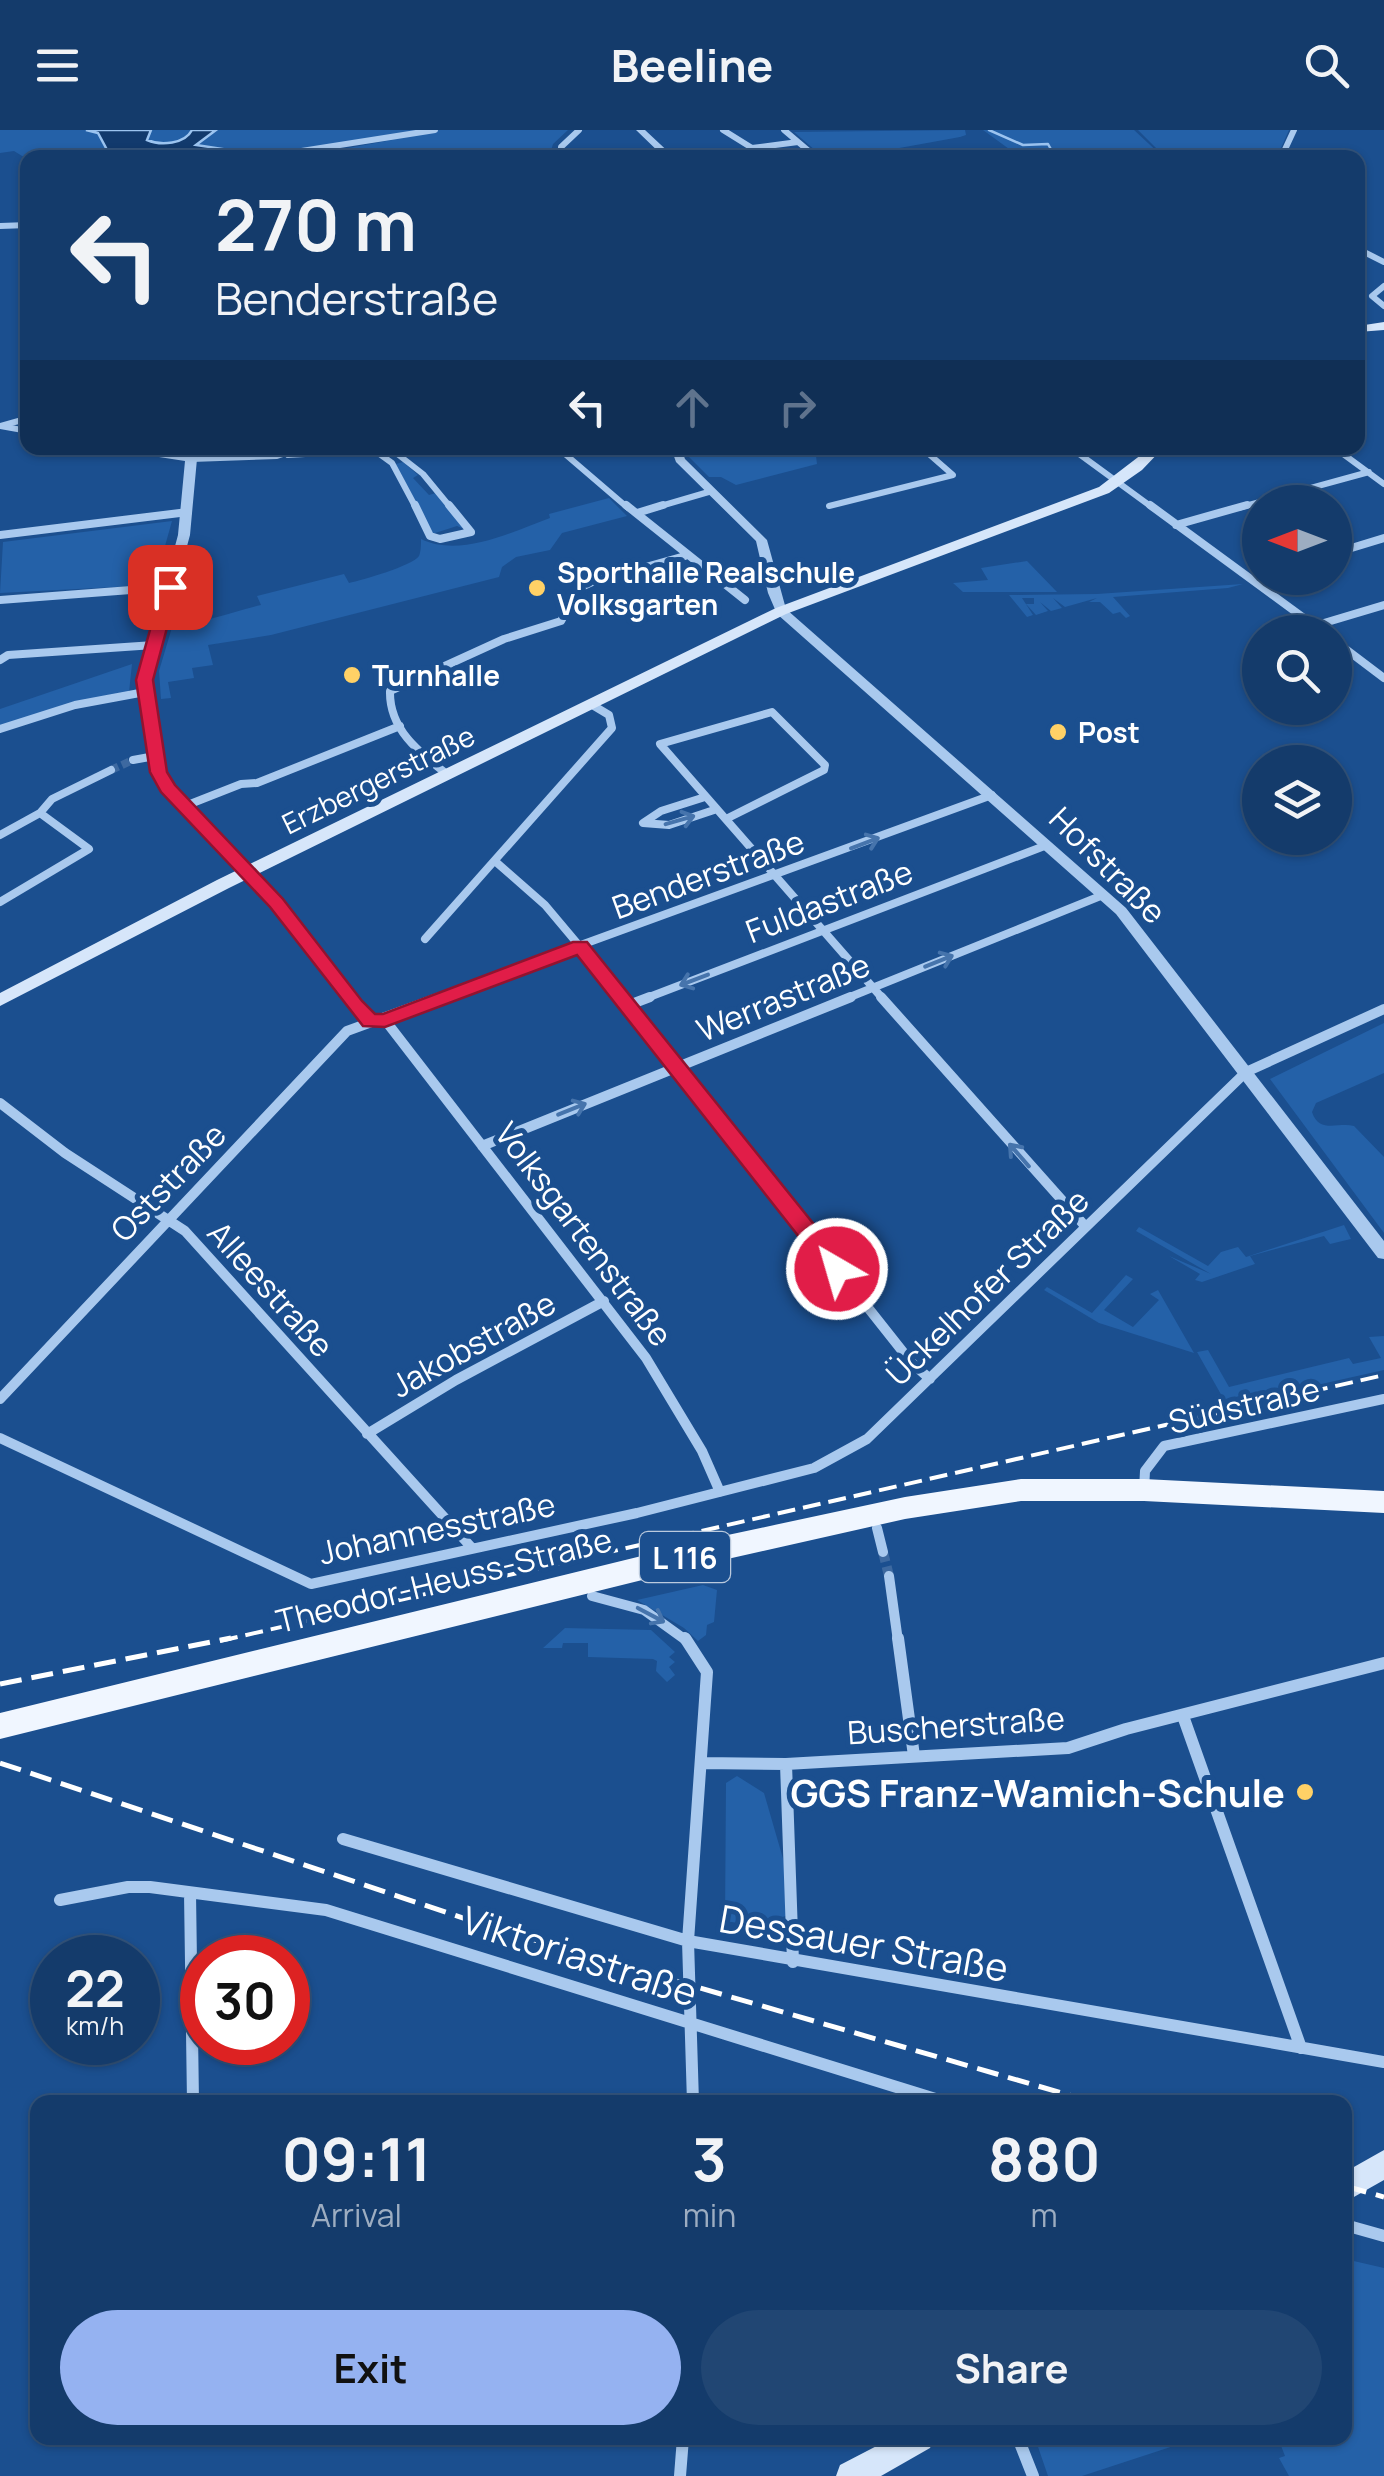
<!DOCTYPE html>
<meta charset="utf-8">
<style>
:root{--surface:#143b6b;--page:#214673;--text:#f1f3f6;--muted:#9dadc1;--line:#33557e;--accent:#95b2f1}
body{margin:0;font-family:Manrope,sans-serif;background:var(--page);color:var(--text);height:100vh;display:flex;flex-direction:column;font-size:38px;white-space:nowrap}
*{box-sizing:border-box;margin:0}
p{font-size:32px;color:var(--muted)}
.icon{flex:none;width:55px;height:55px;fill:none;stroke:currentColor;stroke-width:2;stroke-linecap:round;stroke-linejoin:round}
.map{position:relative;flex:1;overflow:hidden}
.sheet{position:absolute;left:30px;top:1965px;width:1322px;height:350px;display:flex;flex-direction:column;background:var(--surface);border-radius:20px;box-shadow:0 2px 8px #0004,0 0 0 2px var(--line)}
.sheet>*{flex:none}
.banner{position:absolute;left:20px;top:20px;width:1345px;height:305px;border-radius:20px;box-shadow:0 2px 8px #0004,0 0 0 2px var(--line);background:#143b6b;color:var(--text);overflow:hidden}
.needle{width:65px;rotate:270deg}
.fabs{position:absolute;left:1242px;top:355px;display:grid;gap:20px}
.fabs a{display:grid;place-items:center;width:110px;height:110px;border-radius:50%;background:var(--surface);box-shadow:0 2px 8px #0004,0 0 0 2px var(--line);font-size:50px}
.speed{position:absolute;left:30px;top:1805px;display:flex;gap:20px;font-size:50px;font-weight:700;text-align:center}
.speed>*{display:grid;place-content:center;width:130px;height:130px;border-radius:50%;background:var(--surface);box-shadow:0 2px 8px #0004,0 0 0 2px var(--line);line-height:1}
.speed small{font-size:25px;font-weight:400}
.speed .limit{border:15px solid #d22;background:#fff;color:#111}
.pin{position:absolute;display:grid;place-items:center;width:85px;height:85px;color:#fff;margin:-42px;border-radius:20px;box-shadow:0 5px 15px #0006}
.me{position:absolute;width:110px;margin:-55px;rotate:322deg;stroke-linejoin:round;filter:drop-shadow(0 0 8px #0008)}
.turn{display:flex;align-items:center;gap:35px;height:210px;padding:0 30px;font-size:45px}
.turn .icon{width:130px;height:130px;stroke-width:2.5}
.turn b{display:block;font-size:70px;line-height:85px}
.lanes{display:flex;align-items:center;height:95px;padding:0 30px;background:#0003;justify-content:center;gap:50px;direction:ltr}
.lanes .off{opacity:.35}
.eta{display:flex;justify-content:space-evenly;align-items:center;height:170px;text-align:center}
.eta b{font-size:60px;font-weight:700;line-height:70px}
.primary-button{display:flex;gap:20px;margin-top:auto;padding:20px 30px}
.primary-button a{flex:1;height:115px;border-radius:60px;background:var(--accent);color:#111;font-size:40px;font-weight:700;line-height:115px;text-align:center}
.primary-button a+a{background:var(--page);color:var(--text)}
header{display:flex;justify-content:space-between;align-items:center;height:130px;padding:0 30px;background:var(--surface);font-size:45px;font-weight:700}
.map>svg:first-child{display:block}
.green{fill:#2461a8}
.water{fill:#123a6d;stroke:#9cc4f0;stroke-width:2.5}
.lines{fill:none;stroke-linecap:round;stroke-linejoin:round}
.stream{stroke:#9cc4f0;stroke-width:2.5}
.minor-tunnel-far1{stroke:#3d69a0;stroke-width:8;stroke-dasharray:8 4;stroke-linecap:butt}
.minor-tunnel{stroke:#3d69a0;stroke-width:10;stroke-dasharray:10 5;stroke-linecap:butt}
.minor-far3{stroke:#a9c9ee;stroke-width:6}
.minor-far2{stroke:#a9c9ee;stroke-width:8}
.minor-far1{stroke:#a9c9ee;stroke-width:10}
.minor{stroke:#a9c9ee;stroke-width:12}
.tertiary{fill:#a9c9ee;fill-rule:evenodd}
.secondary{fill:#d6e6fa;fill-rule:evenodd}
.primary{fill:#f0f6ff;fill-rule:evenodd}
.rail-far1{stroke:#fff;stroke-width:4;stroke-dasharray:18 8;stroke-linecap:butt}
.rail{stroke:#fff;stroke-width:5;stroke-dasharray:22 10;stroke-linecap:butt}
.oneway{stroke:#4674ac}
.route{fill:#e11d48;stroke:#92132f;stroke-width:2.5}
.poi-dot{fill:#ffd166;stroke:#1b4f8f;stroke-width:4}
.labels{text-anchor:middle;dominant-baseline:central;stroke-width:10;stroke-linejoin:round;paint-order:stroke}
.far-poi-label{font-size:28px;font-weight:bold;fill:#fff;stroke:#1b4f8f;text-anchor:start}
.far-street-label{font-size:28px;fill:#fff;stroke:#1b4f8f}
.shield{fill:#1b4f8f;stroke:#bbcadd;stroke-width:2.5}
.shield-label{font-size:30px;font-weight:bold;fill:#fff}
.street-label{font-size:32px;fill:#fff;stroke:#1b4f8f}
.near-poi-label{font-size:38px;font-weight:bold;fill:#fff;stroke:#1b4f8f;text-anchor:end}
.near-street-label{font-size:38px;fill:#fff;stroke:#1b4f8f}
</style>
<header><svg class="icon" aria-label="menu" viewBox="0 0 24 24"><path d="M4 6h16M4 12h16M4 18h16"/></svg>Beeline<svg class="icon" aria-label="search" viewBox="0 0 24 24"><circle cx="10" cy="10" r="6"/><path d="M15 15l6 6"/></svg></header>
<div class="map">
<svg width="1384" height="2346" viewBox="0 0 1384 2346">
<rect width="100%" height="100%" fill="#1b4f8f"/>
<!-- green -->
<path class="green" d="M0,0H568L553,14L549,27H275L332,24L337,20L392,10L257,27L27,29L14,21L0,23Z
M965,0L966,5L960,7L850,27H823L794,2Z
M983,0H1134L1163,27H1020Z
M1138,0H1289L1277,27L1166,28Z
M725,318H815L817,334L736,355L721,347H709L687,325Z
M403,332L418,345L413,348L429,365L436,363L464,399L457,396L432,404L396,334Z
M609,368L627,386L562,403L550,420L516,427L502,437L499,447L271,505L208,515L213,535L192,538L194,548L168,552L171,568L161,569L159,541L173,494C203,494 231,482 261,475L257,466L344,444L349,453C362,450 412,436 419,426C421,422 421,414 421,409C460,428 512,402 550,388L549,384Z
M172,391L154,455L0,463L3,412Z
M1027,431L1057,462H963L953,453L988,450L981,438Z
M1243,454L1228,458L1113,467L1130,486L1126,488L1120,482L1113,484L1100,472H1089L1097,468L1065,477L1053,468L1062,478L1051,481L1040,472L1048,481L1036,485L1026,474H1034V468H1022L1033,485L1027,487L1009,465L1097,464Z
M132,534L129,562L0,596V579Z
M1384,893V943L1316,973L1312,982C1319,1004 1338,992 1354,996L1384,1027V1103L1270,949Z
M1344,1095L1351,1109L1330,1114L1324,1106L1250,1126L1255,1134L1202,1152L1195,1150L1200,1144L1169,1126L1211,1144L1136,1101L1139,1097L1208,1136L1221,1122L1238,1117L1246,1127Z
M1126,1145L1133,1149L1104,1180L1133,1197L1159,1170L1150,1164L1158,1160L1194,1223L1099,1193L1044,1160L1047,1157L1092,1183Z
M1384,1206V1240L1227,1275L1197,1222L1208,1220L1229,1257L1349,1228L1353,1234L1381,1228L1369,1207Z
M703,1455L717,1460L714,1492L707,1495L706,1505L698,1511L684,1498L637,1470Z
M565,1498L651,1500L675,1522L669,1527L675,1532L669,1537L675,1545L667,1552L656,1541L657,1531L653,1529L588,1527V1513H563L562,1518H543Z
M737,1646L764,1663L786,1739L788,1785L758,1796L725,1791L726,1653Z
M1345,2129L1384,2138V2346H1289L1279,2328L1285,2326L1278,2308H1345Z
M1035,2308H1198L1082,2346H1048Z"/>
<!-- water -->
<path class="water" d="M86,0H151L147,10C161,16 185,14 192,0H216L196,15L223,19L224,25L91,27L83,24L106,18L98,3Z"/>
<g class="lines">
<!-- stream -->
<path class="stream" d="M989,0L1023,15L1048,14L1053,23L1047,28"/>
<!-- minor-tunnel-far1 -->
<path class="minor-tunnel-far1" d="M111,640L133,630"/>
<!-- minor-tunnel -->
<path class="minor-tunnel" d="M883,1422L889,1446"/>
<!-- minor-far3 -->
<path class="minor-far3" d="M723,0L752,18L798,12
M784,0L817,28
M257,28L435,0
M561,28V17L579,0
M1281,28L1294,0
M1358,119L1384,132
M1384,156L1372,166L1384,176
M28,224L23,252L28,278
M0,296L22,290L26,275
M558,318L628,378
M886,318H890
M1071,318L1153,378
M1335,318L1384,354
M374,320L392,333L416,378
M374,320L391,319L423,344L451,378
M288,325L374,320
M191,329L277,326L301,318
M829,376L953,345L922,318
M654,378L712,361
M1238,378L1369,342"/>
<!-- minor-far2 -->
<path class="minor-far2" d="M415,375L430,406L440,409L471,402L449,375
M626,375L745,470
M1150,375L1323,502
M637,383L663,375
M1176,395L1247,375
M0,405L188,382
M1335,423L1384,408
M0,470L170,457
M1314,496L1384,475
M1335,511L1384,548
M0,530L8,525L154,515
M0,599L75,575L145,562
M133,630L155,626
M448,645C420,623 389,600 390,561L504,509L561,491L579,458L592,452L685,426
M705,667L661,681L643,693L669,695L717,679
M185,676L241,654L257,653L400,596
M726,689L824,640L825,635L772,582L660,614L883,869
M0,705L40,683
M496,732L545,775L624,869
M250,742L353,869
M0,772L89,719L40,683L52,669L111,640
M425,809L612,598L609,585L594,576
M433,869L992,665
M644,869L1047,715
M845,869L1103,765"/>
<!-- minor-far1 -->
<path class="minor-far1" d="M351,867L370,891
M622,867L911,1232L930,1249
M881,867L1085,1096
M629,875L650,867
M385,890L646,1228L702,1321L720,1362
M0,973L65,1023L185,1101L472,1418
M482,1016L851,867
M0,1269L347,901L440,867
M367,1304L456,1250L604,1171
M0,1308L311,1454L637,1383L814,1338L867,1309L1246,942L1384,879
M1144,1360L1145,1341L1164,1316L1384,1269
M877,1398L883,1422
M889,1446L898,1511
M592,1466L644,1480L687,1511"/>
<!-- minor -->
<path class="minor" d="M685,1508L707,1542L688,1811L693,1972
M898,1508L914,1626
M1183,1586L1301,1918
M701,1633L786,1634L1068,1618L1126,1599L1384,1533
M786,1634L793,1832
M343,1709L688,1811L1384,1932
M190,1763L193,1972
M60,1770L128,1757H150L326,1780L945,1972
M1345,2095L1384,2106
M1018,2308L1033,2346
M680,2346L683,2308"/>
<!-- tertiary -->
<path class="tertiary" d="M636,0H645L675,28H665Z
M28,92V98L0,99V93Z
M0,293L28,298V304L0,299Z
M115,318H139L186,325L187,318H198L190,405L151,550L165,642L173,656L255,739V745H245L162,661L151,642L139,550L178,405L185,331L120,321Z
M671,318H681L685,329L767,410L786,479L1126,778L1384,1111V1129L1378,1128L1116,784L777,484L768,463L756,411L676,332Z"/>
<!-- secondary -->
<path class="secondary" d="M1384,192V200L1358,202V196Z
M1150,318H1163L1142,340L1109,363L786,484L229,758L0,876V863L217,750L776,478L1099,357Z
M1384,2020V2050L1345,2072V2042Z
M892,2308H935L930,2318L881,2346H836L840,2335Z"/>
<!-- primary -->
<path class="primary" d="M1021,1349H1144L1384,1361V1383L1144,1371H1021L905,1389L723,1430L0,1609V1583L723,1406L905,1367Z"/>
<!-- rail-far1 -->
<path class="rail-far1" d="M220,1511L1384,1245"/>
<!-- rail -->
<path class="rail" d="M0,1554L231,1508
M0,1633L490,1797L1093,1972
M1345,2056L1384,2067"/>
</g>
<!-- one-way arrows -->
<defs><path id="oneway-shaft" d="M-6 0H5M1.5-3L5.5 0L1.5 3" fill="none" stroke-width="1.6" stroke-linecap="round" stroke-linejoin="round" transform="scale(2.5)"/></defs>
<g class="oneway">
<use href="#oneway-shaft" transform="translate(680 690) rotate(-16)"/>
<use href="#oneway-shaft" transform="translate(865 713) rotate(-21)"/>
<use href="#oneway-shaft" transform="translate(939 831) rotate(-22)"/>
<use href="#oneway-shaft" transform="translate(694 850) rotate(159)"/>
<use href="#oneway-shaft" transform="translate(572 979) rotate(-22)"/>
<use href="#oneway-shaft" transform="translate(1019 1025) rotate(-131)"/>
<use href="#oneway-shaft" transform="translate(651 1485) rotate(28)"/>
</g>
<!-- route -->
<path class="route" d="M170,452L178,457L153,550L167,642L175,655L283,769L362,871L375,884H383L573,812H587L845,1133L848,1139L845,1145H829L577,825L385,897L363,896L270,777L161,662L150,642L136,550L162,457Z"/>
<!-- markers -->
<g class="poi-dot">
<circle cx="537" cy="458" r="10"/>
<circle cx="352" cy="545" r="10"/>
<circle cx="1058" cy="602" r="10"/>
<circle cx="1305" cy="1662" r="10"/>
</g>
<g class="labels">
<!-- far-poi labels -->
<g class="far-poi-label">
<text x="557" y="442">Sporthalle Realschule<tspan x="557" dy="32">Volksgarten</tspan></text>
<text x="372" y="545">Turnhalle</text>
<text x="1078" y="602">Post</text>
</g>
<!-- far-street labels -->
<g class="far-street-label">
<text transform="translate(378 649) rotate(-26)">Erzbergerstraße</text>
</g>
<!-- shield labels -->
<rect class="shield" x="640" y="1402" width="90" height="50" rx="8"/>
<g class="shield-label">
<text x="685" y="1427">L 116</text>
</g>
<!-- street labels -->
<g class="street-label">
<text transform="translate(1108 735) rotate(45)">Hofstraße</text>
<text transform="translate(708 744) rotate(-20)">Benderstraße</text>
<text transform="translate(829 771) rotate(-21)">Fuldastraße</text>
<text transform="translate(783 867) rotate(-22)">Werrastraße</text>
<text transform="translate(168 1052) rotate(-46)">Oststraße</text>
<text transform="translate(584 1104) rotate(53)">Volksgartenstraße</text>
<text transform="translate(987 1157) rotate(-44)">Ückelhofer Straße</text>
<text transform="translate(271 1159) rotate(48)">Alleestraße</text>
<text transform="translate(473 1214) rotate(-29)">Jakobstraße</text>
<text transform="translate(1244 1275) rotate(-13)">Südstraße</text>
<text transform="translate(437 1398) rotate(-12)">Johannesstraße</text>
<text transform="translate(444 1450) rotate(-14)">Theodor-Heuss-Straße</text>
<text transform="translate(956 1595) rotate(-4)">Buscherstraße</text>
</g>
<!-- near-poi labels -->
<g class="near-poi-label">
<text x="1285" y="1662">GGS Franz-Wamich-Schule</text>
</g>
<!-- near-street labels -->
<g class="near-street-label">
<text transform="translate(864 1812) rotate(10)">Dessauer Straße</text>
<text transform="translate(580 1825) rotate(18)">Viktoriastraße</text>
</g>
</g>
</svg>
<div class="fabs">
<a><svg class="needle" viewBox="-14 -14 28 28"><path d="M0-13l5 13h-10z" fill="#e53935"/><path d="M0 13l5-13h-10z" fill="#9dadc1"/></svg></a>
<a><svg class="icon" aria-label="search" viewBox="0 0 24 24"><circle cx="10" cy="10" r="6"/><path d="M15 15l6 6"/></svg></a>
<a><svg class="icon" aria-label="layers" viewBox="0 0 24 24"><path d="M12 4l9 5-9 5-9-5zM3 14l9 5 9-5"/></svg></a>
</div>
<div class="speed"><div>22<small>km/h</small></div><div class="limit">30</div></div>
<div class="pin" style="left:170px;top:457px;background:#d93025"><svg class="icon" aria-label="arrive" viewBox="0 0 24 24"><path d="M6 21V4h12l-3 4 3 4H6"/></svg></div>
<svg class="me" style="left:837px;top:1139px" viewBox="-20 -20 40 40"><circle r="17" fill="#e11d48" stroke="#fff" stroke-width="3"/><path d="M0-11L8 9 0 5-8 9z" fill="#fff"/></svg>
<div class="banner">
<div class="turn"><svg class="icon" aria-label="left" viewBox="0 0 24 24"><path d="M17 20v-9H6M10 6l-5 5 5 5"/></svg><div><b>270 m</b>Benderstraße</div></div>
<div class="lanes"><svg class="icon" aria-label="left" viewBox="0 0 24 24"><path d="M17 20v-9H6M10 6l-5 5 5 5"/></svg><svg class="icon off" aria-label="ahead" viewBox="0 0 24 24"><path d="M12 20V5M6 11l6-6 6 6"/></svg><svg class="icon off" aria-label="right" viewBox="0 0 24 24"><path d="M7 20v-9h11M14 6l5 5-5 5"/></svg></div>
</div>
<section class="sheet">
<div class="eta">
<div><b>09:11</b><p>Arrival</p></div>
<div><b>3</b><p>min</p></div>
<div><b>880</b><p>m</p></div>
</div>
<div class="primary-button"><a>Exit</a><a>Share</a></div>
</section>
</div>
